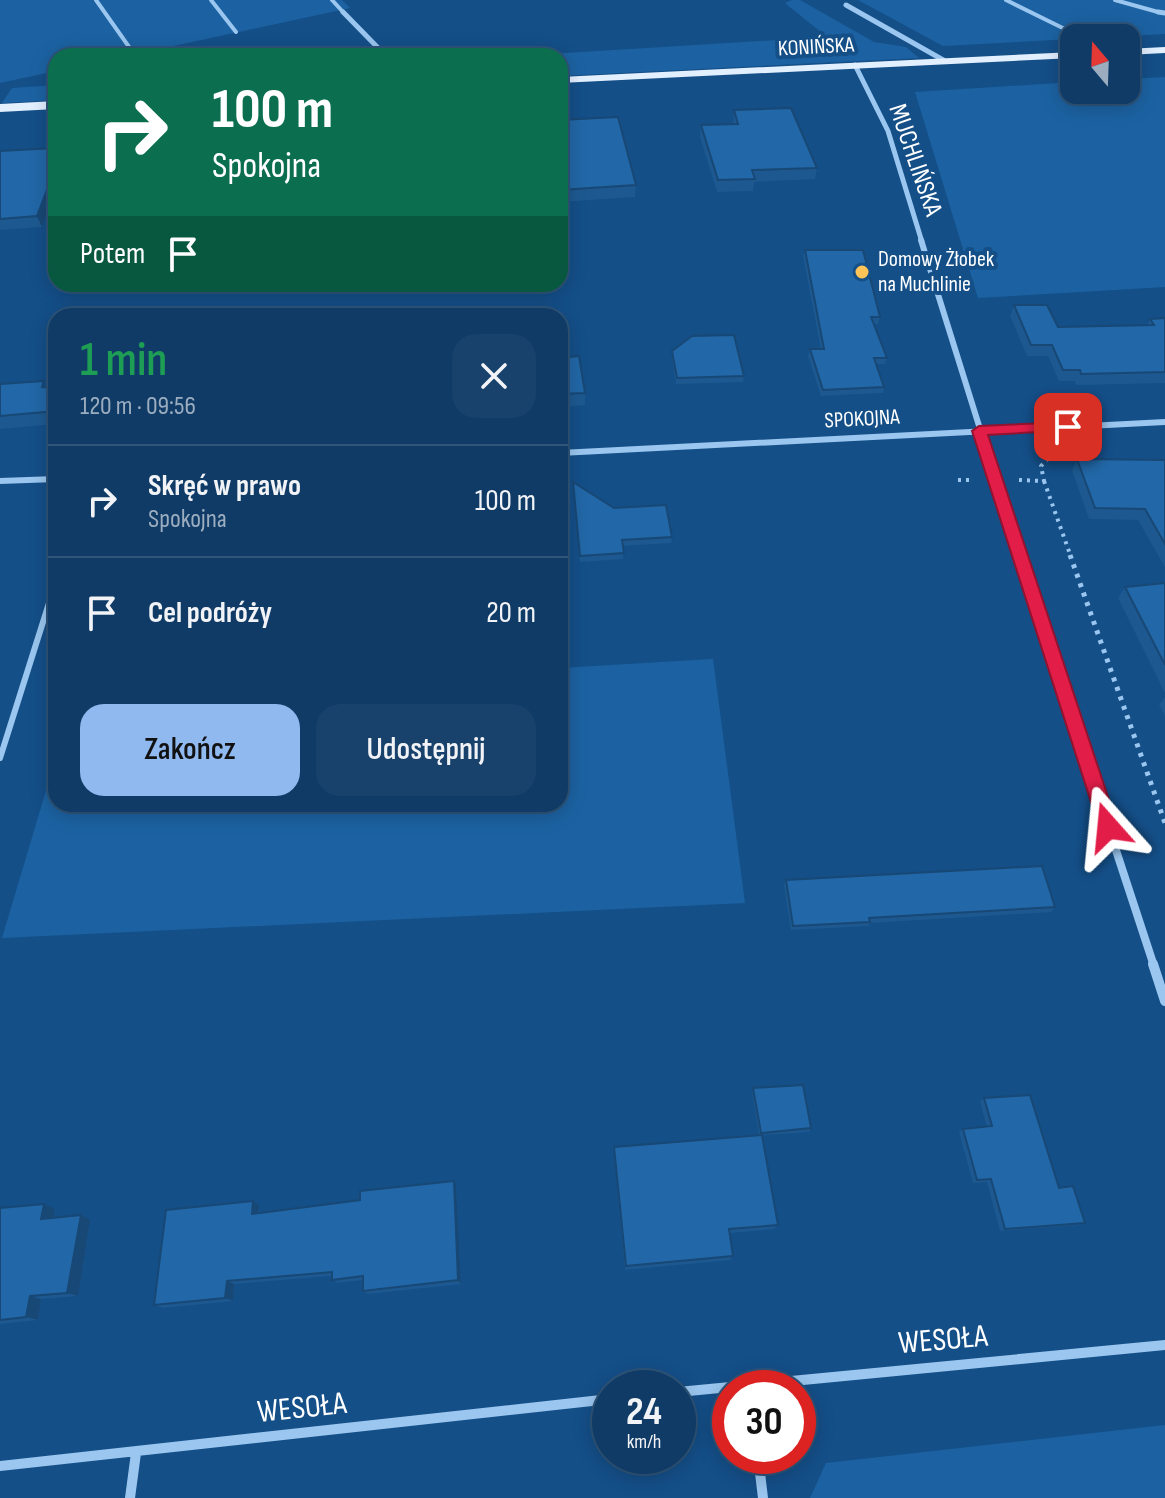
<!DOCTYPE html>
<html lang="pl">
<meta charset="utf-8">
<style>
:root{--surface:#0f3b66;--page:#18426c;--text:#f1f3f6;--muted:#9badbf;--line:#2f557a;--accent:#90b9f0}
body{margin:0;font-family:"Sofia Sans Condensed",sans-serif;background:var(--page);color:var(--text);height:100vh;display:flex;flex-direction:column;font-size:30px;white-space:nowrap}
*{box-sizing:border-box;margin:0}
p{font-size:26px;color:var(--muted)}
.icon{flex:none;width:44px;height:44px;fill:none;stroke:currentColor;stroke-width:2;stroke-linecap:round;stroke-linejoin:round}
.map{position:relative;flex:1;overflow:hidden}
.panel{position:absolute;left:48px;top:308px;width:520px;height:504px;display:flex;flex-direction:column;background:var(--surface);border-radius:24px;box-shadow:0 4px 20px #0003,0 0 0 2px var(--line)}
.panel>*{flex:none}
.top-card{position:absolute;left:48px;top:48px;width:520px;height:244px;border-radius:24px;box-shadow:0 4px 20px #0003,0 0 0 2px var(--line);background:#0b6e4f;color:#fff;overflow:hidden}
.needle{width:52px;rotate:341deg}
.controls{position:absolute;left:1060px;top:24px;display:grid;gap:16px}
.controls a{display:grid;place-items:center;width:80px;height:80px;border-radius:16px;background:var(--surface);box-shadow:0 4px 20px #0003,0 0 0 2px var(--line);font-size:40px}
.speed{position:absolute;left:592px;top:1370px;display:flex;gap:16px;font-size:40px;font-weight:700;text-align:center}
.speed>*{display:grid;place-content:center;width:104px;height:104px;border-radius:50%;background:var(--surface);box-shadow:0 4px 20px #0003,0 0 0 2px var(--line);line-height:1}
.speed small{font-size:20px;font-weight:400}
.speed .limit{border:12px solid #d22;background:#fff;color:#111}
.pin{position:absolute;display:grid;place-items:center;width:68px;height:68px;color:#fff;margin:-34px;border-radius:16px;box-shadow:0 4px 12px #0006}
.me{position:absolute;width:88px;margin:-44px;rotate:342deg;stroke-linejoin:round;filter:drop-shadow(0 0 6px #0008)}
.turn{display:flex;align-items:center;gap:28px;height:168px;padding:0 32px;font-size:36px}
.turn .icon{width:104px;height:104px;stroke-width:2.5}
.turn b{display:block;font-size:56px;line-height:68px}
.then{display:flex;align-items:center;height:76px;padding:0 32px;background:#0003;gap:16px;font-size:30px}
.round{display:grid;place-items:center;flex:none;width:84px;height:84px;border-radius:24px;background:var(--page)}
.summary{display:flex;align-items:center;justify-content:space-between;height:136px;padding:0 32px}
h1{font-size:48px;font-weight:600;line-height:60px;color:#1e9e55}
.primary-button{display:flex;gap:16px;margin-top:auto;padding:16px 32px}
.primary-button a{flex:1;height:92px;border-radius:24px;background:var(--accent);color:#111;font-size:32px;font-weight:600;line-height:92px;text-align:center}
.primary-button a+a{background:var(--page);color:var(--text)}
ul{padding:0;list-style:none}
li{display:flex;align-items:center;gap:24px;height:112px;padding:0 32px;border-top:2px solid var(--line)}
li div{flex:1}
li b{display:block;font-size:30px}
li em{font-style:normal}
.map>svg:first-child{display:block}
.green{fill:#1c62a2}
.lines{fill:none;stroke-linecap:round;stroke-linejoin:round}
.path-far1{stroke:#9ac6ef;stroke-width:4;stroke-dasharray:3 5;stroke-linecap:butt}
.path{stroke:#9ac6ef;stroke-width:5;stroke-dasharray:4 6;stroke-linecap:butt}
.lane-far1{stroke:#9ac6ef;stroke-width:4}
.lane{stroke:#9ac6ef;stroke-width:6}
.street-far3{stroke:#9ac6ef;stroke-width:5}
.street-far2{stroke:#9ac6ef;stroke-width:6}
.street-far1{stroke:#9ac6ef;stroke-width:8}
.street{stroke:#9ac6ef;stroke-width:10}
.primary{fill:#e2efff;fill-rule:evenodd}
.wall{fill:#1d5990}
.shaded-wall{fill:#184875}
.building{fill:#2267a7;stroke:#184875;stroke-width:2}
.route{fill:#e11d48;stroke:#92132f;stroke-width:2}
.poi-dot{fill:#ffc358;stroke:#144f88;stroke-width:3}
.labels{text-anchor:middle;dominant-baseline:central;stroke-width:8;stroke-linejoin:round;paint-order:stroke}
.far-street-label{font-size:22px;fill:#fff;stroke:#144f88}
.far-poi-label{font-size:22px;fill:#fff;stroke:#144f88;text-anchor:start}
.street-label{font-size:26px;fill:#fff;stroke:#144f88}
.near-street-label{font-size:32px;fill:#fff;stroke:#144f88}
</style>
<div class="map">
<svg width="1165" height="1498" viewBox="0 0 1165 1498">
<rect width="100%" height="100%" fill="#144f88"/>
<!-- green -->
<path class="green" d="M0,0H342L350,8L127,56H56V71L0,83Z
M792,0H800L874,42L906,47L919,58L560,76V56H517L827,37L785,3Z
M858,0H1165V34L943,46Z
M1165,77V287L978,298L915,92L1074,82V90H1126V79Z
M56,85V100L2,103L12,88Z
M713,659L745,903L2,938L56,757V804H560V668Z
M1165,1425V1498H810L826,1463Z"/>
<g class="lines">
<!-- path-far1 -->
<path class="path-far1" d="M958,480H973
M1019,480L1044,481L1041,466L1054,452
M1044,481L1071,557"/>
<!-- path -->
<path class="path" d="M1070,555L1165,823"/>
<!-- lane-far1 -->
<path class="lane-far1" d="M96,0L134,54
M211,0L236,32
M332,0L343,12
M1006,0L1083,38
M1115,0L1158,12"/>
<!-- lane -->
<path class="lane" d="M0,758L56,581"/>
<!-- street-far3 -->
<path class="street-far3" d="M846,5L945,61
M343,12L386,56
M1158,12L1165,13
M855,65L888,131L922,242"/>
<!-- street-far2 -->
<path class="street-far2" d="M921,240L1020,557
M560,453L1165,422
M0,481L56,479"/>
<!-- street-far1 -->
<path class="street-far1" d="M1019,555L1154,966"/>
<!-- street -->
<path class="street" d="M1153,964L1165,1001
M678,1392L1165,1345
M758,1456L763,1498
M0,1466L610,1399
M130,1498L136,1453"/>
<!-- primary -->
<path class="primary" d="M1165,47V53L1126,55V49Z
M1074,52V58L560,83V77Z
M56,101V109L0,112V104Z"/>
</g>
<!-- wall -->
<path class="wall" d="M734,110L817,168L815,179L754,182L753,191L717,192L700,137L701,125L733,124Z
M560,120L636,185L635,197L560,202Z
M56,148V188L42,227L0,230V151Z
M805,250L880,317L878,324H873L887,358L885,364H876L884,387L883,393L821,396L808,356L810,349H821L803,256Z
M1014,305L1058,327L1147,326L1150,319L1165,318V383L1076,385L1075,381H1059L1048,356H1027L1010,316Z
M672,351L744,376L743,382L676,384L672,357Z
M560,358L585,393V405L560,407Z
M0,384L56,388V424L0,429Z
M1077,459L1165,460V567L1138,520L1089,519L1072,470Z
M573,488L672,537L671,543L623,546V559L580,562Z
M1165,583V693L1118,598L1125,587Z
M1165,697V716L1159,705Z
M786,880L1055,907L1051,912L870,923L868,926L791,930L784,885Z
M753,1088L811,1128L809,1132L763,1135L778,1225L774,1229L730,1233L733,1256L730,1260L625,1270L614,1153V1147L759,1135L752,1091Z
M984,1098L1059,1188L1085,1223L1080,1225L1000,1231L987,1182L973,1183L959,1132L963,1129L987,1127L980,1102Z
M456,1186L461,1284L368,1294L363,1291V1280L337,1283L332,1280V1276L234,1284L233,1301L163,1308L154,1305L259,1205V1213Z
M44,1204L55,1209L53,1218L81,1215L90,1220L78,1296L41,1299L38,1320L0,1324V1208Z"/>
<!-- shaded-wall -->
<path class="shaded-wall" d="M56,166V188L42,227L37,216Z
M454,1181L456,1186L461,1284L458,1280Z
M253,1201L259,1205L258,1219L252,1214Z
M44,1204L55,1209L52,1224L41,1219Z
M81,1215L90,1220L78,1296L67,1293Z
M227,1281L234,1284L233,1301L225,1298Z
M30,1296L41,1299L38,1320L26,1317Z"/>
<!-- building -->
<path class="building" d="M791,108L817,168L752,170L755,179L718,180L701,125L738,124L734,110Z
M618,117L636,185L560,190V120Z
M56,148V166L37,216L0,219V151Z
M805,250H863L880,317H871L887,358H874L884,387L823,390L810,349H824Z
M1014,305H1047L1058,327L1154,325L1150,319L1165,318V372L1081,374L1080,370H1063L1052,345H1031Z
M734,335L744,376L677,378L672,351L692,336Z
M579,356L585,393L560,394V358Z
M44,381L42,387L56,388V411L0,416V384Z
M1077,459L1165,460V544L1145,509L1095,508Z
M573,482L614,508L666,505L672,537L622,540L624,553L580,556Z
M1165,583V665L1125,587Z
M1042,866L1055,907L869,918L870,922L793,926L786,880Z
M803,1085L811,1128L761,1133L753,1088Z
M1030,1095L1059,1188L1073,1186L1085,1223L1005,1229L991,1179L977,1180L963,1129L992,1126L984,1098Z
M762,1135L778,1225L729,1229L733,1256L626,1266L614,1147Z
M454,1181L458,1280L363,1291V1276L332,1280V1272L227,1281L225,1298L154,1305L166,1210L253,1201L252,1214L360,1200V1191Z
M44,1204L41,1219L81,1215L67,1293L30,1296L26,1317L0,1320V1208Z"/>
<!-- route -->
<path class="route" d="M1068,422L1075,427L1073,430L988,435L1118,827L1108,836L1099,827L972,431L979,426Z"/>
<!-- markers -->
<circle class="poi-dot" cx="862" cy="272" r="8"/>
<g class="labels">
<!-- far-street labels -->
<g class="far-street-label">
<text transform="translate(816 47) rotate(-3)">KONIŃSKA</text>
<text transform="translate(862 419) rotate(-3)">SPOKOJNA</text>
</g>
<!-- far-poi labels -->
<g class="far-poi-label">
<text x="878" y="259">Domowy Żłobek<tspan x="878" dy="25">na Muchlinie</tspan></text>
</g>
<!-- street labels -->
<g class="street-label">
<text transform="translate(915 160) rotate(71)">MUCHLIŃSKA</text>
</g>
<!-- near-street labels -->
<g class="near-street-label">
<text transform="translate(943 1340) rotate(-5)">WESOŁA</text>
<text transform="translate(302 1408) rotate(-6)">WESOŁA</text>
</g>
</g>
</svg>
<div class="controls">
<a><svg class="needle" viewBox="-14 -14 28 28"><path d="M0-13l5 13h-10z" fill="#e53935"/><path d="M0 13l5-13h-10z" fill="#9badbf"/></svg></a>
</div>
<div class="speed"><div>24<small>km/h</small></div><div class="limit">30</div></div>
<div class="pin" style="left:1068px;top:427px;background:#d93025"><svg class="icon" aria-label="arrive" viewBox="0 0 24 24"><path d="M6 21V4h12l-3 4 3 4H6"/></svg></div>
<svg class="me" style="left:1108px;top:827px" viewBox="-20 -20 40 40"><path d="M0-17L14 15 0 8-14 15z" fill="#e11d48" stroke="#fff" stroke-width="4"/></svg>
<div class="top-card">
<div class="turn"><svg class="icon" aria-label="right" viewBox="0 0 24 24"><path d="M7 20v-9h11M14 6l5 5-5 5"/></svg><div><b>100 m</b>Spokojna</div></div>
<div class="then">Potem<svg class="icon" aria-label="arrive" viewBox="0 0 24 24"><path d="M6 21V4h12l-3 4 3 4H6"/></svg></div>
</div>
<section class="panel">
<div class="summary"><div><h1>1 min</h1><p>120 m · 09:56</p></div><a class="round"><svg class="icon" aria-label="close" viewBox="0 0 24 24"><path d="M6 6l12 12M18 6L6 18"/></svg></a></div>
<ul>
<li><svg class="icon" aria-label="right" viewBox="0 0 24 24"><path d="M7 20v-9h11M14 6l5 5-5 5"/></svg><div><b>Skręć w prawo</b><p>Spokojna</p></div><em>100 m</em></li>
<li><svg class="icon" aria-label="arrive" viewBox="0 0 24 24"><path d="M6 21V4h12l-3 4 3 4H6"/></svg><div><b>Cel podróży</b></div><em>20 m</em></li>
</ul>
<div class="primary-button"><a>Zakończ</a><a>Udostępnij</a></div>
</section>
</div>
